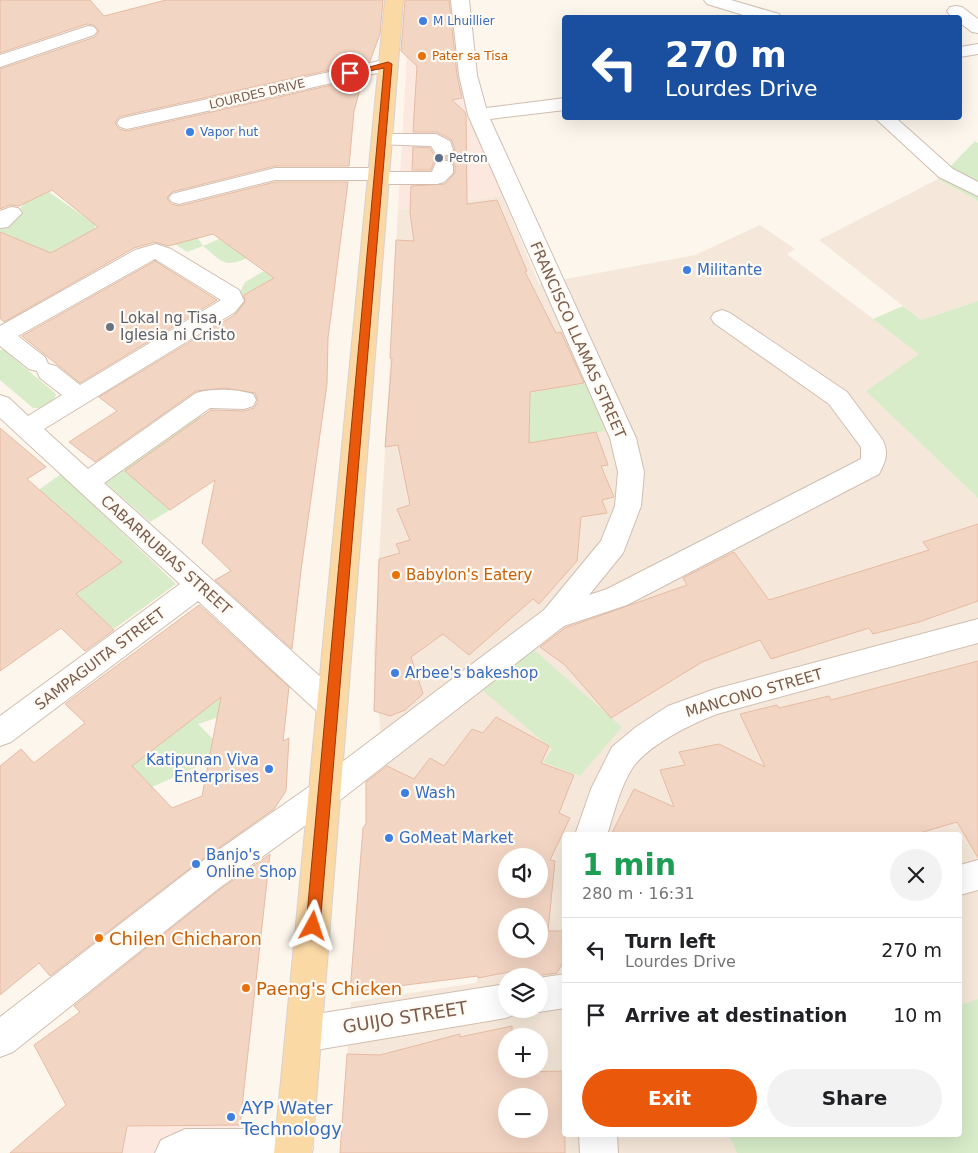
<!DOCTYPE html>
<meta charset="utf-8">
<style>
:root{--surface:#fff;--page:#f2f2f2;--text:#202124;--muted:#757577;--line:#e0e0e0;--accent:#ea580c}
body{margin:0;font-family:"DejaVu Sans",sans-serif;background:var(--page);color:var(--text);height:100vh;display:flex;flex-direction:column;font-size:19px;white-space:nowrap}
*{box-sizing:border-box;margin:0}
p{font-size:16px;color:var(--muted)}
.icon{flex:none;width:28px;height:28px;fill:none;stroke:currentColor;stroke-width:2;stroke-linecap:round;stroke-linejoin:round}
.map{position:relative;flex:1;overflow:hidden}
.drawer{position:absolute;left:562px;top:832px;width:400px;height:305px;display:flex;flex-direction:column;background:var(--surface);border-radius:5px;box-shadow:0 5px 20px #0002}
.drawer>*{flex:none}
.top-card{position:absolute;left:562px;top:15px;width:400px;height:105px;border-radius:5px;box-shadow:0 5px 20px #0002;background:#1a4fa0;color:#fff;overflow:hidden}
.buttons{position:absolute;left:498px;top:848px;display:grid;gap:10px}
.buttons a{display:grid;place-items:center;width:50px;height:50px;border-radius:50%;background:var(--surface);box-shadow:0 5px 20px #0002;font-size:25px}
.pin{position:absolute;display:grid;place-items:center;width:42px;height:42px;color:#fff;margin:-21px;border:2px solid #fff;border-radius:50%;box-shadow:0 1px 5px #0007}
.me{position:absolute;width:55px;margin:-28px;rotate:5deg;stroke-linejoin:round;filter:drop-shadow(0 0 4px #0008)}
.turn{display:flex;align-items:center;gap:18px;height:105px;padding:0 20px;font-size:22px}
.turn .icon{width:65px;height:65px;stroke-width:2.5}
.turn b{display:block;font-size:35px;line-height:42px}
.round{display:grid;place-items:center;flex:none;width:52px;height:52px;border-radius:26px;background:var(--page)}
.overview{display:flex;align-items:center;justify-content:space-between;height:85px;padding:0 20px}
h1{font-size:30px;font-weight:700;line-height:38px;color:#1e9e55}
.cta{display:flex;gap:10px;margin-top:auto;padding:10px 20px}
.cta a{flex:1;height:58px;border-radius:30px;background:var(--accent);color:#fff;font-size:20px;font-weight:700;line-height:58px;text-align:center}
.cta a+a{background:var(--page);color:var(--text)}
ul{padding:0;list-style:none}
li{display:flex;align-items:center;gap:15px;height:65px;padding:0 20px;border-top:1px solid var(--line)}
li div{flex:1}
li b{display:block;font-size:19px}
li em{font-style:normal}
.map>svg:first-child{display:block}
.residential{fill:#f5e8da;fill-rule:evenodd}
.commercial{fill:#fde8e0}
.green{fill:#d8ecc9}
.building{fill:#f3d5c3;stroke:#e6bba3;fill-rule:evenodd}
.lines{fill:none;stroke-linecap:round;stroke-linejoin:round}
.minor-casing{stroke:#d1beb0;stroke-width:2}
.major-casing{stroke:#dad1cd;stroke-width:2}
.minor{fill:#fff;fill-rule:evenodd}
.major{fill:#fbd9a5;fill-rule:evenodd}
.route{fill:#ea580c;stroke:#983908}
.shop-dot{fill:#3f7fe0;stroke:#fffaf3;stroke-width:2}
.food-dot{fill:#e8710a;stroke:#fffaf3;stroke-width:2}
.service-dot{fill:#5c6f8a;stroke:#fffaf3;stroke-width:2}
.worship-dot{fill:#6b7280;stroke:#fffaf3;stroke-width:2}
.labels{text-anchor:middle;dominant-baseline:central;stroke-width:4.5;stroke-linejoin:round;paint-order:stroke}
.far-shop-label{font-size:12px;fill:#366cbe;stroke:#fffaf3;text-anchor:start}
.far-food-label{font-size:12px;fill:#c56008;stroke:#fffaf3;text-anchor:start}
.far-street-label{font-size:12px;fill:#7a5c4d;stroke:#fffaf3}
.far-service-label{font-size:12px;fill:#4e5e75;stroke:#fffaf3;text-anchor:start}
.shop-label{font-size:15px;fill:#366cbe;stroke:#fffaf3;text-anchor:start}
.worship-label{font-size:15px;fill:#5b616d;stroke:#fffaf3;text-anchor:start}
.street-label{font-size:15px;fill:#7a5c4d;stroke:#fffaf3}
.food-label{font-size:15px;fill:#c56008;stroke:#fffaf3;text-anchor:start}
.near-food-label{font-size:18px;fill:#c56008;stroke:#fffaf3;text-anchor:start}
.near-street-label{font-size:18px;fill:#7a5c4d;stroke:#fffaf3}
.near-shop-label{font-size:18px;fill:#366cbe;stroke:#fffaf3;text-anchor:start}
</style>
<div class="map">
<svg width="978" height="1153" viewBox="0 0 978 1153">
<rect width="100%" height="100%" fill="#fdf6ec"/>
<!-- residential -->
<path class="residential" d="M938,179L978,201V301L921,320L819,240Z
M502,195L539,284L695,255L760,225L795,249L787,254L920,354L867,391L978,498V1153H341L351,1002L476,983L478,978L473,807L383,764L379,713L374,708V651L398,210ZM565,835H960V1135H565ZM506,856H539V889H506ZM506,916H539V949H506ZM506,976H539V1009H506ZM506,1036H539V1069H506ZM506,1096H539V1129H506Z"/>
<!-- commercial -->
<path class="commercial" d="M410,0H454L469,105L502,195L398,210Z
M200,1125H240L237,1153H63L69,1128Z"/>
<!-- green -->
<path class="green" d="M975,141L978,143V201L938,179Z
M49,192L96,225L94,229L42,258L12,237L0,232V229L24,204Z
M148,226L192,229L203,246L219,239L247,258C223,269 221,260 203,246L187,252Z
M264,271L274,278L243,296L258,307L248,324L233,314L231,310L245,282Z
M978,301V498L866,391L919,354L873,319L903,306L921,320Z
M0,350H4L56,394L54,400L42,408H33L0,380Z
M587,383L605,431L515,447L524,407L530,406V393Z
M194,411L228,440L148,491L170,510L150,522L99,477Z
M61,474L176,584L114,629L76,595L122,561L58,506L29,525L0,517Z
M533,649L622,727L580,776L543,762L552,749L481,689Z
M182,669L240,710L198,724L213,739L208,762L152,787L128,769L206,708Z
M978,999V1153H737L729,1135H960V1005Z"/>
<!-- building -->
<path class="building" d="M0,0H90L104,16L166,0H383L380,34L370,61L127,115L119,117L115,123L119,129L127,131L363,78L354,111L349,166H275L172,192L167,198L171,204L179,206L275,182H348L328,338L327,384L301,570L292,649L215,580L231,571L202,543L215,480L170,510L125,471L211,410L244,411L254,408L258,401L255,393L225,388L196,391L95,462L69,442L117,411L99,397L236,314L245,302L244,295L274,278L213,234L168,246L155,242L134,248L4,322L0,318V232L51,253L98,227L52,190L19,206L10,205L0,209V69L95,37L99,31L94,25L87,24L0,53Z
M405,0H449L457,75L462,98L452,100L465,112L466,116L467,204L497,200L527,271L525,272L556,333L561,332L584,383L530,392L529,443L596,432L608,465L601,466L614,497L602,500L607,513L581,517L577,561L539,604L533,599L469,655L443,634L411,657L423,694L405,710L390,716L374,711L379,559L400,553L396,544L410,540L397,509L410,505L398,445L385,447L392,358H390L396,240L414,241L410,213L411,186L445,184L455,173V166L452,161L444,158L434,161L431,170H412L413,147L430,148L434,155L442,158L451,156L455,149L451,139L437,132H413L417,66L401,51Z
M155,261L217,300L80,383L22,336Z
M0,428L46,467L27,479L122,562L76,594L114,630L85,651L61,628L0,671Z
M978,524V601L919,622L873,634L869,628L771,659L760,640L702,662L611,718L565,665L540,647L565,628L687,585L683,578L734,552L769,600L929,550L923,542Z
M199,605L289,687L283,741L289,738L286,791L274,809L193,866L50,976L39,963L0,995V766L21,749L34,763L85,723L65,704ZM221,697L202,796L172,808L132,766Z
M978,661V858L957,822L913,835H611L634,789L674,807L660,770L685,765L679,752L719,744L765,767L740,714L777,705L779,708L829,696L831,700Z
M496,717L549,746L541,763L574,775L559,813L570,818L550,860L555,861L548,931H565V959L557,973L535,976H527L524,969L478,978V976L350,992L363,828L366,824V782L387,766L414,779L430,758L444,766L472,729L483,733ZM506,856H539V889H506ZM506,916H539V949H506Z
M270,854L240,1125L127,1126L122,1153H10L66,1105L34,1045L80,1012L74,1006L219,890Z
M512,1026V1036H506V1069H513V1072L565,1071V1153H340L347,1054L380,1055L460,1034V1037ZM506,1096H539V1129H506Z"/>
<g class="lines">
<defs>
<path id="minor" d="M451,0H469L477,75L486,108L565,98V110L490,119L636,438L644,472L641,506L623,553L589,595L607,589L861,459V447L829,404L714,323L711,318L714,313L722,310L730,313L847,392L882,439C889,452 886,461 879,474L627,605L564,626L335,804L218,889L13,1052L0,1057V1017L194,867L313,784L544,610L601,541L615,506L618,472L610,438L468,115L459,75Z
M704,0H731L779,14L781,18H753L707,4Z
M956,6L962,7L978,19V33L972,32L960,23V18L950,15L947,11L950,7Z
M88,26L94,27L97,31L94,35L0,67V55Z
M978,44V54L960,57V47Z
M388,59L395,61L397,65L395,69L127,129L120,127L117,123L120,119L127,117Z
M875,118H896L953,169L978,182V196L939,177Z
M382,134H436L450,141L453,150L450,154L443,156L436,154L431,146L375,144L372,140L375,136Z
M443,160L450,162L453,166V173L444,182L437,184H378L369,180H275L179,204L172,202L169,198L172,194L275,168H378L387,172H432L436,162Z
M11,207L18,208L22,213L8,227L0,228V211Z
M156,244L171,249L239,290L244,301L235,312L44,429L88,469L196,393C213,388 236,389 253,394L256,400L253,406L244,409L210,408L104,483L343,697L347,706L343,715L332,719L321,715L198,601L11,742L0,746V716L180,584L0,418V395L9,398L28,416L62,395L40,378L37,371L29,369L0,346V326L135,250ZM155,259L221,300L80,385L56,366L48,364L45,357L18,336Z
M978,619V643L717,714C691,724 650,744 633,767C620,787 614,813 607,835H575L591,789L612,747L636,727L668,706L715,689Z
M978,860V890L960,895V865Z
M565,974V1008L539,1012L530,1009H539V978Z
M506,984V1009H520L518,1013L506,1018L304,1052L291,1047L286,1034L291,1021L304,1016Z
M185,1129H294L307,1135L313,1148L311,1153H155L161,1140Z
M579,1135H617L618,1153H580Z"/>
<path id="major" d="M385,0H403L312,1153H274Z"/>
</defs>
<!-- minor casing -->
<use href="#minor" class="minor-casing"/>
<!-- major casing -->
<use href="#major" class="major-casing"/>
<!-- minor -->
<use href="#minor" class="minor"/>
<!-- major -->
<use href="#major" class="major"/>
</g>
<!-- route -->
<path class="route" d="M388,62L392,64L320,926L318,931L313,933L308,931L306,926L384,68L350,75L347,73Z"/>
<!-- markers -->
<g class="shop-dot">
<circle cx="423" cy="21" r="5"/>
<circle cx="190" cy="132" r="5"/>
<circle cx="687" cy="270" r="5"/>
<circle cx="395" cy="673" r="5"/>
<circle cx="269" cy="769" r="5"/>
<circle cx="405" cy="793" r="5"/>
<circle cx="389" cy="838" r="5"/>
<circle cx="196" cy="864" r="5"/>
<circle cx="231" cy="1117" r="5"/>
</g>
<g class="food-dot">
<circle cx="422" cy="56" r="5"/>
<circle cx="396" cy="575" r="5"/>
<circle cx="99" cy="938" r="5"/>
<circle cx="246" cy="988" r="5"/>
</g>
<circle class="service-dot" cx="439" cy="158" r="5"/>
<circle class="worship-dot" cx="110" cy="327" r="5"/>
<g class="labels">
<!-- far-shop labels -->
<g class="far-shop-label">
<text x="433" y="21">M Lhuillier</text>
<text x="200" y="132">Vapor hut</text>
</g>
<!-- far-food labels -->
<g class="far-food-label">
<text x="432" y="56">Pater sa Tisa</text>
</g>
<!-- far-street labels -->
<g class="far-street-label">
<text transform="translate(257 94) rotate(-13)">LOURDES DRIVE</text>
</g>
<!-- far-service labels -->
<g class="far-service-label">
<text x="449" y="158">Petron</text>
</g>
<!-- shop labels -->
<g class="shop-label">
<text x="697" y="270">Militante</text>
<text x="405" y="673">Arbee's bakeshop</text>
<text x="259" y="760" text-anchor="end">Katipunan Viva<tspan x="259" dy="17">Enterprises</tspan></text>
<text x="415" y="793">Wash</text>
<text x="399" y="838">GoMeat Market</text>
<text x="206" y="855">Banjo's<tspan x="206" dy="17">Online Shop</tspan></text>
</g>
<!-- worship labels -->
<g class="worship-label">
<text x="120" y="318">Lokal ng Tisa,<tspan x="120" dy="17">Iglesia ni Cristo</tspan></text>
</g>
<!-- street labels -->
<g class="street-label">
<text transform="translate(578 340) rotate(66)">FRANCISCO LLAMAS STREET</text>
<text transform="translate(166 555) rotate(42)">CABARRUBIAS STREET</text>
<text transform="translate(100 659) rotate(-37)">SAMPAGUITA STREET</text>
<text transform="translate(754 693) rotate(-16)">MANCONO STREET</text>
</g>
<!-- food labels -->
<g class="food-label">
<text x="406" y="575">Babylon's Eatery</text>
</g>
<!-- near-food labels -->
<g class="near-food-label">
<text x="109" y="938">Chilen Chicharon</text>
<text x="256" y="988">Paeng's Chicken</text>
</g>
<!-- near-street labels -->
<g class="near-street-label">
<text transform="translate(405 1017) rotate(-9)">GUIJO STREET</text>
</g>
<!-- near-shop labels -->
<g class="near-shop-label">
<text x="241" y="1107">AYP Water<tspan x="241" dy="21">Technology</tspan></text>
</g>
</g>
</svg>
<div class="buttons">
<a><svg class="icon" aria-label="sound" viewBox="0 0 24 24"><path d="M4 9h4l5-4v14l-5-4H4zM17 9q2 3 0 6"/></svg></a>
<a><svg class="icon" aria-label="search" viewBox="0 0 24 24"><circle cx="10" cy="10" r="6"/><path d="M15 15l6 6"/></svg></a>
<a><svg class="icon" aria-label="layers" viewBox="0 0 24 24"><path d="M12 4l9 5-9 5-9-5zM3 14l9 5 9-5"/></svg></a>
<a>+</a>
<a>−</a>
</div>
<div class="pin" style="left:350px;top:73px;background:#d93025"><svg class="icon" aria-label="arrive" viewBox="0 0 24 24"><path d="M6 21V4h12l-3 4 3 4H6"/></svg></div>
<svg class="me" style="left:313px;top:926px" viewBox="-20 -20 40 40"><path d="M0-17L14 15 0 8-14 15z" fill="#ea580c" stroke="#fff" stroke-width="4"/></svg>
<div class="top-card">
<div class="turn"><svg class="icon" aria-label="left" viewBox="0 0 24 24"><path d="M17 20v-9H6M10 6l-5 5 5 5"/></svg><div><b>270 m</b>Lourdes Drive</div></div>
</div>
<section class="drawer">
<div class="overview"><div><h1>1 min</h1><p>280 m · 16:31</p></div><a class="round"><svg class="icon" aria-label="close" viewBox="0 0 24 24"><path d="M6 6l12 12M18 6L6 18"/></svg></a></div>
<ul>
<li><svg class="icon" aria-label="left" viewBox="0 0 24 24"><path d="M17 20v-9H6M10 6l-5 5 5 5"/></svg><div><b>Turn left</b><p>Lourdes Drive</p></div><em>270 m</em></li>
<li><svg class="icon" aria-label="arrive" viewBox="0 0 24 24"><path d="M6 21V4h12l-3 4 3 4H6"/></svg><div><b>Arrive at destination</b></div><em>10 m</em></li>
</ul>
<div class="cta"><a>Exit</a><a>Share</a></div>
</section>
</div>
